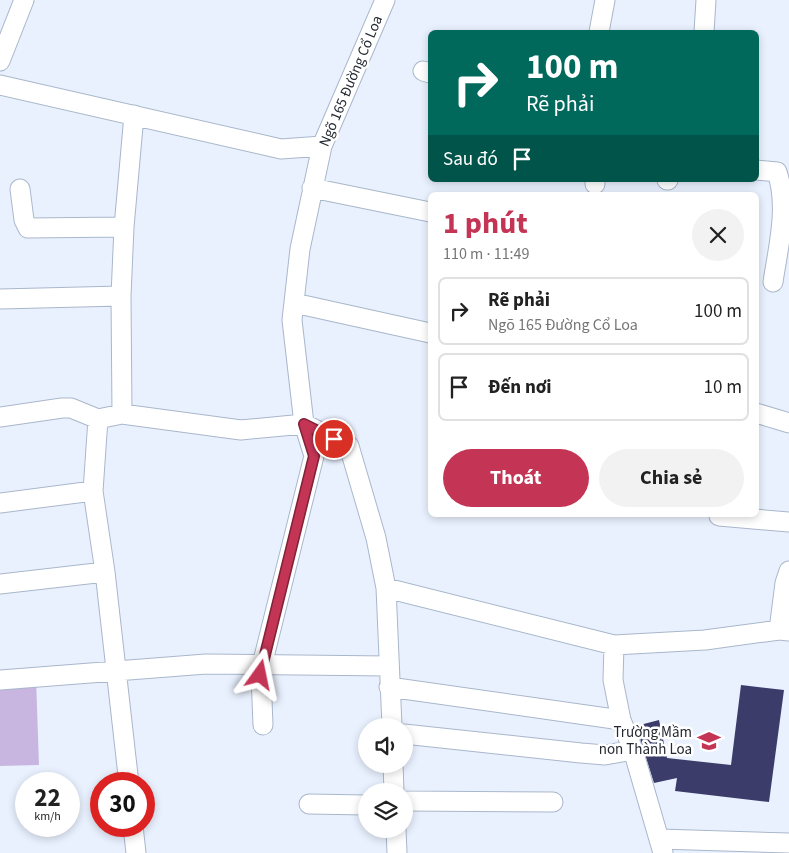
<!DOCTYPE html>
<html lang="vi">
<meta charset="utf-8">
<style>
:root{--surface:#fff;--page:#f2f2f2;--text:#222;--muted:#767676;--line:#e0e0e0;--accent:#c43455}
body{margin:0;font-family:"Source Sans 3",sans-serif;background:var(--page);color:var(--text);height:100vh;display:flex;flex-direction:column;font-size:19px;white-space:nowrap}
*{box-sizing:border-box;margin:0}
p{font-size:16px;color:var(--muted)}
.icon{flex:none;width:28px;height:28px;fill:none;stroke:currentColor;stroke-width:2;stroke-linecap:round;stroke-linejoin:round}
.map{position:relative;flex:1;overflow:hidden}
.sheet{position:absolute;left:428px;top:192px;width:331px;height:325px;display:flex;flex-direction:column;background:var(--surface);border-radius:8px;box-shadow:0 2px 8px #0003}
.sheet>*{flex:none}
.top-card{position:absolute;left:428px;top:30px;width:331px;height:152px;border-radius:8px;box-shadow:0 2px 8px #0003;background:#00695c;color:#fff;overflow:hidden}
.controls{position:absolute;left:358px;top:718px;display:grid;gap:10px}
.controls a{display:grid;place-items:center;width:55px;height:55px;border-radius:50%;background:var(--surface);box-shadow:0 2px 8px #0003;font-size:25px}
.speed{position:absolute;left:15px;top:772px;display:flex;gap:10px;font-size:25px;font-weight:700;text-align:center}
.speed>*{display:grid;place-content:center;width:65px;height:65px;border-radius:50%;background:var(--surface);box-shadow:0 2px 8px #0003;line-height:1}
.speed small{font-size:12px;font-weight:400}
.speed .limit{border:8px solid #d22;background:#fff;color:#111}
.pin{position:absolute;display:grid;place-items:center;width:42px;height:42px;color:#fff;margin:-21px;border:2px solid #fff;border-radius:50%;box-shadow:0 1px 5px #0007}
.me{position:absolute;width:55px;margin:-28px;rotate:12deg;stroke-linejoin:round;filter:drop-shadow(0 0 4px #0008)}
.turn{display:flex;align-items:center;gap:18px;height:105px;padding:0 15px;font-size:22px}
.turn .icon{width:65px;height:65px;stroke-width:2.5}
.turn b{display:block;font-size:35px;line-height:42px}
.then{display:flex;align-items:center;height:48px;padding:0 15px;background:#0003;gap:10px;font-size:19px}
.round{display:grid;place-items:center;flex:none;width:52px;height:52px;border-radius:26px;background:var(--page)}
.summary{display:flex;align-items:center;justify-content:space-between;height:85px;padding:0 15px}
h1{font-size:30px;font-weight:700;line-height:38px;color:var(--accent)}
.cta{display:flex;gap:10px;margin-top:auto;padding:10px 15px}
.cta a{flex:1;height:58px;border-radius:30px;background:var(--accent);color:#fff;font-size:20px;font-weight:700;line-height:58px;text-align:center}
.cta a+a{background:var(--page);color:var(--text)}
ul{padding:0;list-style:none}
li{display:flex;align-items:center;gap:15px;height:68px;margin:0 10px 8px;padding:0 5px;border:2px solid var(--line);border-radius:8px}
li div{flex:1}
li b{display:block;font-size:19px}
li em{font-style:normal}
.map>svg:first-child{display:block}
.green{fill:#c8b6e0}
.building{fill:#3c3c6a}
.lines{fill:none;stroke-linecap:round;stroke-linejoin:round}
.minor-casing{stroke:#a9b7cb;stroke-width:21}
.minor{stroke:#fff;stroke-width:19}
.route-casing{stroke:#7f2237;stroke-width:12}
.route{stroke:#c43455;stroke-width:9}
.labels{text-anchor:middle;dominant-baseline:central;stroke-width:5;stroke-linejoin:round;paint-order:stroke}
.street-label{font-size:15px;fill:#252a32;stroke:#fff}
.poi-label{font-size:15px;fill:#252a32;stroke:#fff;text-anchor:end}
</style>
<div class="map">
<svg width="789" height="853" viewBox="0 0 789 853">
<rect width="100%" height="100%" fill="#e9f1fe"/>
<!-- green -->
<path class="green" d="M36,678L39,765L0,766V680Z"/>
<!-- building -->
<path class="building" d="M741,685L784,690L769,802L675,791L677,778L654,783L636,726L659,720L667,758L731,765Z"/>
<g class="lines">
<defs>
<path id="minor" d="M385,0L322,146L300,249L292,320L304,424L349,446L376,538L386,588L392,726
M599,32L605,0
M704,32L706,0
M0,61L24,0
M423,71L430,73
M0,85L281,149L322,146
M756,170L777,172C789,207 778,248 773,282
M667,180H668
M595,184V180
M312,188L430,212
M20,189L24,220L28,228L124,227
M0,299L121,296
M294,303L430,333
M756,413L789,423
M122,414L121,296L124,227L134,115
M0,417L62,408H71L98,419L122,414L241,430L304,424L314,456L262,665L261,675L263,725
M98,419L93,491L105,572L129,784
M0,503L93,491
M719,516L789,522
M0,584L105,572
M386,588L614,645L705,640L779,630L789,631
M779,630L785,583L789,571
M614,645L613,680L621,720L633,750L663,853
M0,680L206,664L388,666
M389,687L621,720
M404,734L581,753L605,755L633,750
M393,764L394,791
M404,801L553,802
M309,804L366,805
M133,826L136,853
M396,829L397,853
M659,839L789,843"/>
</defs>
<!-- minor casing -->
<use href="#minor" class="minor-casing"/>
<!-- minor -->
<use href="#minor" class="minor"/>
</g>
<g class="lines">
<defs>
<path id="route" d="M260,675L314,456L304,424L334,439"/>
</defs>
<!-- route casing -->
<use href="#route" class="route-casing"/>
<!-- route -->
<use href="#route" class="route"/>
</g>
<!-- icons -->
<defs>
<symbol id="school-bare" viewBox="-9 -9 18 18"><path d="M0-5L7-2L0 1L-7-2ZM-4 1L0 2.5L4 1V4Q0 6-4 4Z" fill="#c43455" stroke="#fff" stroke-width="2.5" paint-order="stroke"/></symbol>
</defs>
<g fill-rule="evenodd">
<use href="#school-bare" x="693" y="725" width="32" height="32"/>
</g>
<g class="labels">
<!-- street labels -->
<g class="street-label">
<text transform="translate(351 81) rotate(-67)">Ngõ 165 Đường Cổ Loa</text>
</g>
<!-- poi labels -->
<g class="poi-label">
<text x="692" y="732">Trường Mầm<tspan x="692" dy="17">non Thành Loa</tspan></text>
</g>
</g>
</svg>
<div class="controls">
<a><svg class="icon" aria-label="sound" viewBox="0 0 24 24"><path d="M4 9h4l5-4v14l-5-4H4zM17 9q2 3 0 6"/></svg></a>
<a><svg class="icon" aria-label="layers" viewBox="0 0 24 24"><path d="M12 4l9 5-9 5-9-5zM3 14l9 5 9-5"/></svg></a>
</div>
<div class="speed"><div>22<small>km/h</small></div><div class="limit">30</div></div>
<div class="pin" style="left:334px;top:439px;background:#d93025"><svg class="icon" aria-label="arrive" viewBox="0 0 24 24"><path d="M6 21V4h12l-3 4 3 4H6"/></svg></div>
<svg class="me" style="left:260px;top:675px" viewBox="-20 -20 40 40"><path d="M0-17L14 15 0 8-14 15z" fill="#c43455" stroke="#fff" stroke-width="4"/></svg>
<div class="top-card">
<div class="turn"><svg class="icon" aria-label="right" viewBox="0 0 24 24"><path d="M7 20v-9h11M14 6l5 5-5 5"/></svg><div><b>100 m</b>Rẽ phải</div></div>
<div class="then">Sau đó<svg class="icon" aria-label="arrive" viewBox="0 0 24 24"><path d="M6 21V4h12l-3 4 3 4H6"/></svg></div>
</div>
<section class="sheet">
<div class="summary"><div><h1>1 phút</h1><p>110 m · 11:49</p></div><a class="round"><svg class="icon" aria-label="close" viewBox="0 0 24 24"><path d="M6 6l12 12M18 6L6 18"/></svg></a></div>
<ul>
<li><svg class="icon" aria-label="right" viewBox="0 0 24 24"><path d="M7 20v-9h11M14 6l5 5-5 5"/></svg><div><b>Rẽ phải</b><p>Ngõ 165 Đường Cổ Loa</p></div><em>100 m</em></li>
<li><svg class="icon" aria-label="arrive" viewBox="0 0 24 24"><path d="M6 21V4h12l-3 4 3 4H6"/></svg><div><b>Đến nơi</b></div><em>10 m</em></li>
</ul>
<div class="cta"><a>Thoát</a><a>Chia sẻ</a></div>
</section>
</div>
